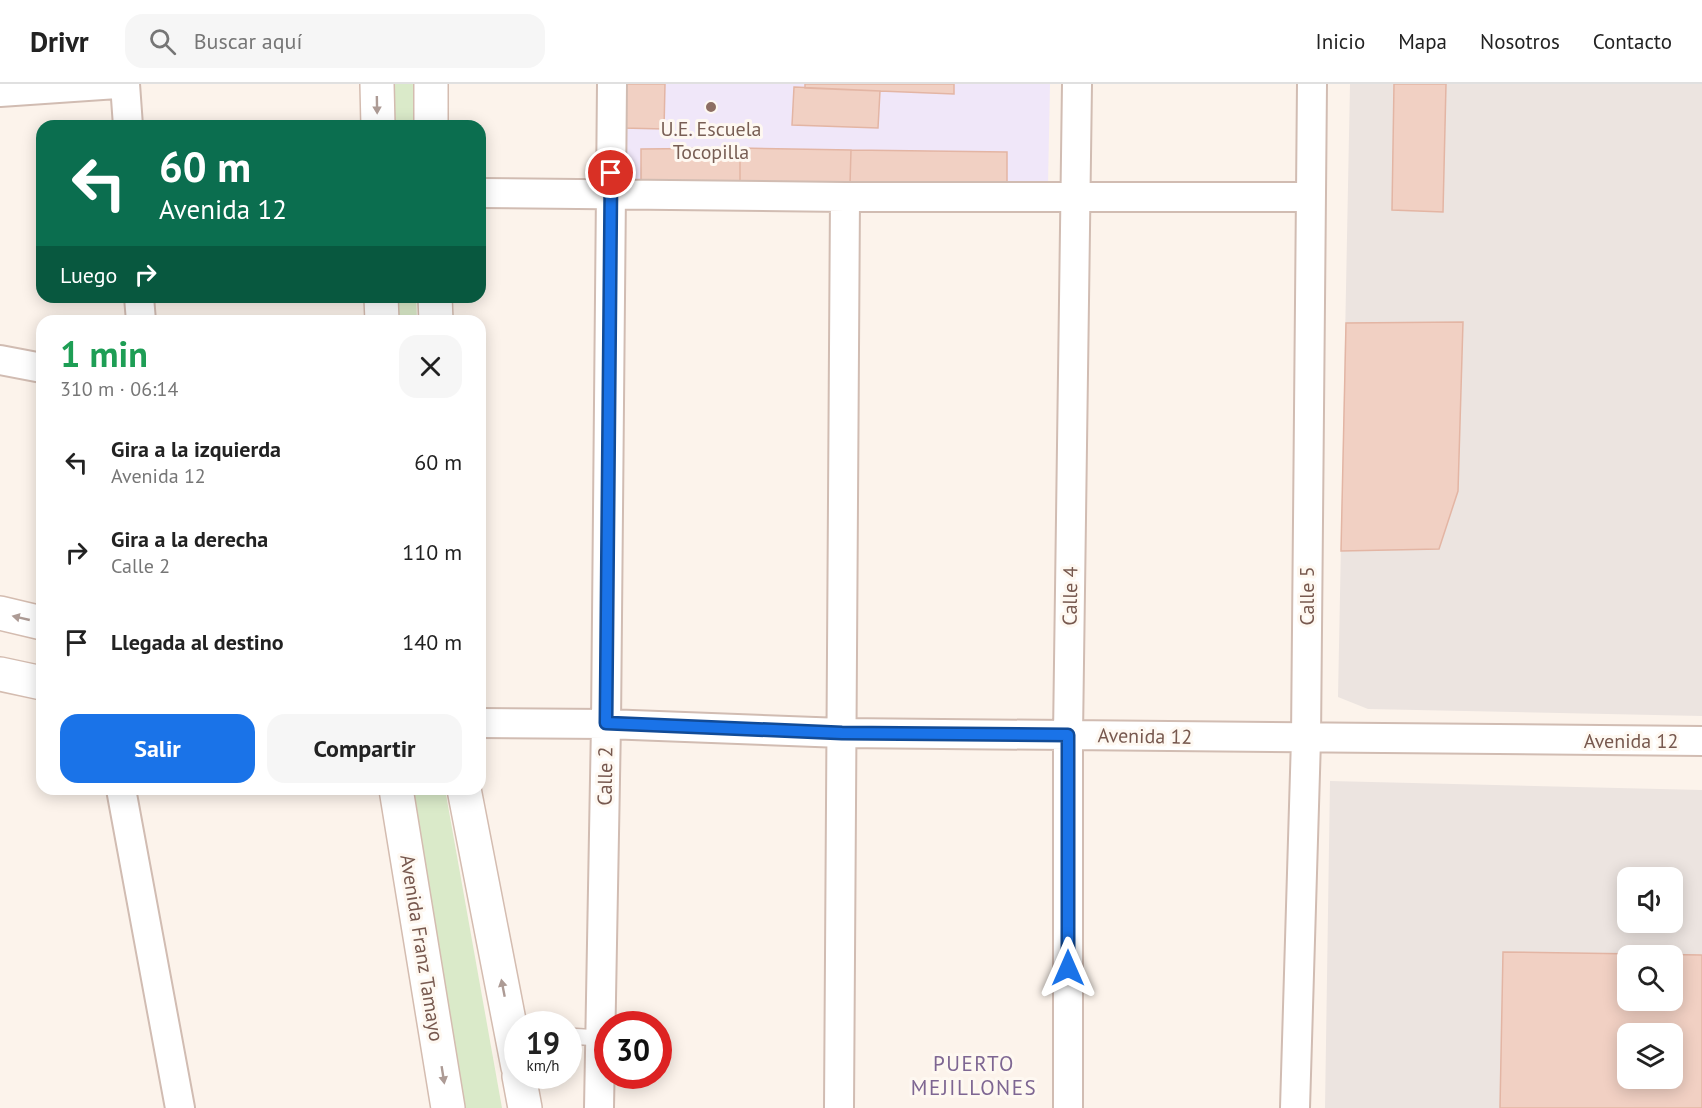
<!DOCTYPE html>
<html lang="es">
<meta charset="utf-8">
<style>
:root{--surface:#fff;--page:#f6f6f6;--text:#222;--muted:#767676;--line:#e0e0e0;--accent:#1a73e8}
body{margin:0;font-family:"PT Sans",sans-serif;background:var(--page);color:var(--text);height:100vh;display:flex;flex-direction:column;font-size:22px;white-space:nowrap}
*{box-sizing:border-box;margin:0}
p{font-size:20px;color:var(--muted)}
.icon{flex:none;width:33px;height:33px;fill:none;stroke:currentColor;stroke-width:2;stroke-linecap:round;stroke-linejoin:round}
.map{position:relative;flex:1;overflow:hidden}
.side{position:absolute;left:36px;top:231px;width:450px;height:480px;display:flex;flex-direction:column;background:var(--surface);border-radius:18px;box-shadow:0 3px 15px #0003}
.side>*{flex:none}
.hud{position:absolute;left:36px;top:36px;width:450px;height:183px;border-radius:18px;box-shadow:0 3px 15px #0003;background:#0b6e4f;color:#fff;overflow:hidden}
.tools{position:absolute;left:1617px;top:783px;display:grid;gap:12px}
.tools a{display:grid;place-items:center;width:66px;height:66px;border-radius:12px;background:var(--surface);box-shadow:0 3px 15px #0003;font-size:30px}
.speed{position:absolute;left:504px;top:927px;display:flex;gap:12px;font-size:30px;font-weight:700;text-align:center}
.speed>*{display:grid;place-content:center;width:78px;height:78px;border-radius:50%;background:var(--surface);box-shadow:0 3px 15px #0003;line-height:1}
.speed small{font-size:15px;font-weight:400}
.speed .limit{border:9px solid #d22;background:#fff;color:#111}
.pin{position:absolute;display:grid;place-items:center;width:51px;height:51px;color:#fff;margin:-26px;border:3px solid #fff;border-radius:50%;box-shadow:0 2px 6px #0007}
.me{position:absolute;width:66px;margin:-33px;rotate:0deg;stroke-linejoin:round;filter:drop-shadow(0 0 4px #0008)}
.turn{display:flex;align-items:center;gap:21px;height:126px;padding:0 24px;font-size:27px}
.turn .icon{width:78px;height:78px;stroke-width:2.5}
.turn b{display:block;font-size:42px;line-height:51px}
.then{display:flex;align-items:center;height:57px;padding:0 24px;background:#0003;gap:12px;font-size:22px}
.round{display:grid;place-items:center;flex:none;width:63px;height:63px;border-radius:18px;background:var(--page)}
.summary{display:flex;align-items:center;justify-content:space-between;height:102px;padding:0 24px}
h1{font-size:36px;font-weight:800;line-height:45px;color:#1e9e55}
.button{display:flex;gap:12px;margin-top:auto;padding:12px 24px}
.button a{flex:1;height:69px;border-radius:18px;background:var(--accent);color:#fff;font-size:24px;font-weight:800;line-height:69px;text-align:center}
.button a+a{background:var(--page);color:var(--text)}
ul{padding:0;list-style:none}
li{display:flex;align-items:center;gap:18px;height:90px;padding:0 24px}
li div{flex:1}
li b{display:block;font-size:22px}
li em{font-style:normal}
header{display:flex;align-items:center;gap:36px;box-sizing:border-box;height:84px;padding:0 30px;background:var(--surface);border-bottom:2px solid var(--line)}
header strong{font-size:28px}
nav{display:flex;gap:33px;margin-inline-start:auto;font-size:21px}
.search{width:420px;height:54px;background:var(--page);display:flex;align-items:center;gap:15px;box-sizing:border-box;padding:0 21px;border-radius:18px;color:var(--muted);font-size:22px}
.map>svg:first-child{display:block}
.industrial{fill:#ece4e0;fill-rule:evenodd}
.education{fill:#f0e7f9}
.green{fill:#daeac9}
.building{fill:#f1d0c3;stroke:#e3b5a4;stroke-width:1.5;fill-rule:evenodd}
.lines{fill:none;stroke-linecap:round;stroke-linejoin:round}
.lane-casing{stroke:#d1bcb2;stroke-width:18}
.street-casing{stroke:#d1bcb2;stroke-width:32}
.secondary-casing{stroke:#d4bcb0;stroke-width:36}
.lane{stroke:#fff;stroke-width:15}
.street{stroke:#fff;stroke-width:28}
.secondary{stroke:#fff;stroke-width:33}
.oneway{fill:#ad9b95}
.route-casing{stroke:#114b97;stroke-width:15}
.route{stroke:#1a73e8;stroke-width:10}
.education-dot{fill:#8d6e63;stroke:#fef8f1;stroke-width:2}
.labels{text-anchor:middle;dominant-baseline:central;stroke-width:6;stroke-linejoin:round;paint-order:stroke}
.education-label{font-size:20px;fill:#785e54;stroke:#fef8f1}
.street-label{font-size:20px;fill:#77584e;stroke:#fef8f1}
.neighbourhood-label{font-size:21px;letter-spacing:1.5px;fill:#7e6692;stroke:#fef8f1}
</style>
<header>
<strong>Drivr</strong>
<div class="search"><svg class="icon" aria-label="search" viewBox="0 0 24 24"><circle cx="10" cy="10" r="6"/><path d="M15 15l6 6"/></svg>Buscar aquí</div>
<nav><a>Inicio</a><a>Mapa</a><a>Nosotros</a><a>Contacto</a></nav>
</header>
<div class="map">
<svg width="1702" height="1024" viewBox="0 0 1702 1024">
<rect width="100%" height="100%" fill="#fcf3eb"/>
<!-- industrial -->
<path class="industrial" d="M1350,0H1702V632L1368,625L1338,613Z
M1330,697L1702,706V1024H1325ZM1628,794H1672V838H1628ZM1628,872H1672V916H1628ZM1628,950H1672V994H1628Z"/>
<!-- education -->
<path class="education" d="M625,0H1050L1048,100L631,101L622,93Z"/>
<!-- green -->
<path class="green" d="M389,0H414V42H390Z
M393,213H416L417,237H394Z
M405,705H445L502,1024H461Z"/>
<!-- building -->
<path class="building" d="M625,0H665L664,45L623,44Z
M805,0H954V10L805,4Z
M1394,0H1446L1443,128L1392,126Z
M794,3L880,7L878,44L792,41Z
M740,64L851,66L850,101H740Z
M740,64V101H641V65Z
M851,66L1007,68V101H850Z
M1463,238L1458,407L1439,465L1341,467L1346,239Z
M1503,868L1702,871V1024H1500ZM1628,872H1672V916H1628ZM1628,950H1672V994H1628Z"/>
<g class="lines">
<defs>
<path id="lane" d="M568,952L600,954"/>
<path id="street" d="M125,0L128,42
M0,8L117,0
M480,109L845,113H1310
M139,213L141,237
M0,276L42,284
M480,639L606,640L842,649L1702,657
M121,705L180,1024
M599,1024L606,640L612,0
M839,1024L845,113
M1068,1024V651L1077,0
M1295,1024L1306,655L1312,0"/>
<path id="secondary" d="M377,0L378,42
M431,0V42
M381,213L382,237
M435,213L436,237
M0,529L42,539
M0,590L42,599
M396,705L448,1024
M464,705L518,983
M519,992L525,1024"/>
</defs>
<!-- lane casing -->
<use href="#lane" class="lane-casing"/>
<!-- street casing -->
<use href="#street" class="street-casing"/>
<!-- secondary casing -->
<use href="#secondary" class="secondary-casing"/>
<!-- lane -->
<use href="#lane" class="lane"/>
<!-- street -->
<use href="#street" class="street"/>
<!-- secondary -->
<use href="#secondary" class="secondary"/>
</g>
<!-- one-way arrows -->
<defs><path id="oneway-solid" d="M-6-.8H1V-3.2L6.5 0L1 3.2V.8H-6Z" transform="scale(1.5)"/></defs>
<g class="oneway">
<use href="#oneway-solid" transform="translate(377 21) rotate(89)"/>
<use href="#oneway-solid" transform="translate(21 534) rotate(-167)"/>
<use href="#oneway-solid" transform="translate(503 904) rotate(-101)"/>
<use href="#oneway-solid" transform="translate(443 991) rotate(81)"/>
</g>
<g class="lines">
<defs>
<path id="route" d="M611,89L606,639L842,649L1068,651V884"/>
</defs>
<!-- route casing -->
<use href="#route" class="route-casing"/>
<!-- route -->
<use href="#route" class="route"/>
</g>
<!-- markers -->
<circle class="education-dot" cx="711" cy="23" r="6"/>
<g class="labels">
<!-- education labels -->
<g class="education-label">
<text x="711" y="45">U.E. Escuela<tspan x="711" dy="23">Tocopilla</tspan></text>
</g>
<!-- street labels -->
<g class="street-label">
<text transform="translate(1070 512) rotate(-89)">Calle 4</text>
<text transform="translate(1307 512) rotate(-90)">Calle 5</text>
<text transform="translate(1145 652) rotate(1)">Avenida 12</text>
<text x="1631" y="657">Avenida 12</text>
<text transform="translate(605 692) rotate(-89)">Calle 2</text>
<text transform="translate(422 864) rotate(81)">Avenida Franz Tamayo</text>
</g>
<!-- neighbourhood labels -->
<g class="neighbourhood-label">
<text x="974" y="979">PUERTO<tspan x="974" dy="24">MEJILLONES</tspan></text>
</g>
</g>
</svg>
<div class="tools">
<a><svg class="icon" aria-label="sound" viewBox="0 0 24 24"><path d="M4 9h4l5-4v14l-5-4H4zM17 9q2 3 0 6"/></svg></a>
<a><svg class="icon" aria-label="search" viewBox="0 0 24 24"><circle cx="10" cy="10" r="6"/><path d="M15 15l6 6"/></svg></a>
<a><svg class="icon" aria-label="layers" viewBox="0 0 24 24"><path d="M12 4l9 5-9 5-9-5zM3 14l9 5 9-5"/></svg></a>
</div>
<div class="speed"><div>19<small>km/h</small></div><div class="limit">30</div></div>
<div class="pin" style="left:611px;top:89px;background:#d93025"><svg class="icon" aria-label="arrive" viewBox="0 0 24 24"><path d="M6 21V4h12l-3 4 3 4H6"/></svg></div>
<svg class="me" style="left:1068px;top:884px" viewBox="-20 -20 40 40"><path d="M0-17L14 15 0 8-14 15z" fill="#1a73e8" stroke="#fff" stroke-width="4"/></svg>
<div class="hud">
<div class="turn"><svg class="icon" aria-label="left" viewBox="0 0 24 24"><path d="M17 20v-9H6M10 6l-5 5 5 5"/></svg><div><b>60 m</b>Avenida 12</div></div>
<div class="then">Luego<svg class="icon" aria-label="right" viewBox="0 0 24 24"><path d="M7 20v-9h11M14 6l5 5-5 5"/></svg></div>
</div>
<section class="side">
<div class="summary"><div><h1>1 min</h1><p>310 m · 06:14</p></div><a class="round"><svg class="icon" aria-label="close" viewBox="0 0 24 24"><path d="M6 6l12 12M18 6L6 18"/></svg></a></div>
<ul>
<li><svg class="icon" aria-label="left" viewBox="0 0 24 24"><path d="M17 20v-9H6M10 6l-5 5 5 5"/></svg><div><b>Gira a la izquierda</b><p>Avenida 12</p></div><em>60 m</em></li>
<li><svg class="icon" aria-label="right" viewBox="0 0 24 24"><path d="M7 20v-9h11M14 6l5 5-5 5"/></svg><div><b>Gira a la derecha</b><p>Calle 2</p></div><em>110 m</em></li>
<li><svg class="icon" aria-label="arrive" viewBox="0 0 24 24"><path d="M6 21V4h12l-3 4 3 4H6"/></svg><div><b>Llegada al destino</b></div><em>140 m</em></li>
</ul>
<div class="button"><a>Salir</a><a>Compartir</a></div>
</section>
</div>
